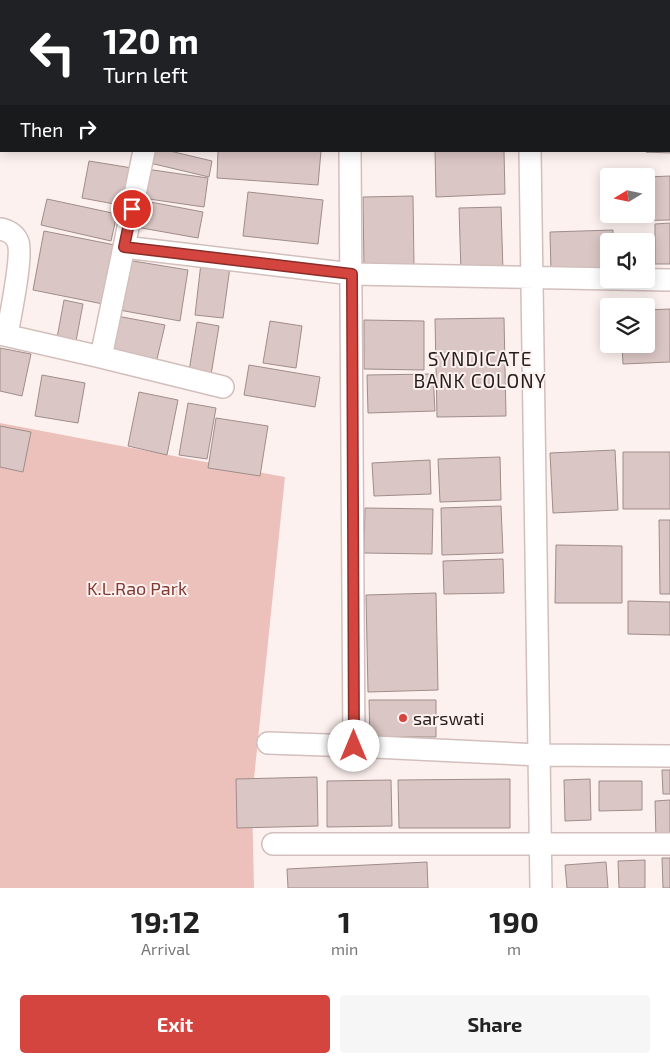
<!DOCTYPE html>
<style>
:root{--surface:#fff;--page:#f6f6f6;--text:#222;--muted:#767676;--accent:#d4453f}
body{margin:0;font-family:"Exo 2",sans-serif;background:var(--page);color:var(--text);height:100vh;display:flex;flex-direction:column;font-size:19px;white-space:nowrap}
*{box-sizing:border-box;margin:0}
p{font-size:16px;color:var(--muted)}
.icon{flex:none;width:28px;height:28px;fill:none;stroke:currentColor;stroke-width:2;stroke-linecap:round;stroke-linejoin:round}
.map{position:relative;height:888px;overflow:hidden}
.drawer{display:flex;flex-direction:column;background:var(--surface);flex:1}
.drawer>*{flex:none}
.guide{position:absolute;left:0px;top:0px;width:670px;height:152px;box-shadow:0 2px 12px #0003;background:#202124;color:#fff;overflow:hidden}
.needle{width:32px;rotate:260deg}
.buttons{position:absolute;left:600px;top:168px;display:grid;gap:10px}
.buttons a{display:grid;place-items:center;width:55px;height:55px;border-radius:5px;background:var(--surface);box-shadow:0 2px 12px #0003;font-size:25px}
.pin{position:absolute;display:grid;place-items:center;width:42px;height:42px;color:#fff;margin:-21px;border:2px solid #fff;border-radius:50%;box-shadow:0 1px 5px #0007}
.me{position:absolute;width:55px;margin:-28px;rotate:0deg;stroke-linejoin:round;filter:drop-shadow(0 0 4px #0008)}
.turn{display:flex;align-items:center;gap:18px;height:105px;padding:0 20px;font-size:22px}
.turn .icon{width:65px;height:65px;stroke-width:2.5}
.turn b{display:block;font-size:35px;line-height:42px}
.then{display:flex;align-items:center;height:48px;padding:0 20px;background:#0003;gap:10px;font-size:19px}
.eta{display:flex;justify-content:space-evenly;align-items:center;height:85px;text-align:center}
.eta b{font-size:30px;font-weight:700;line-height:35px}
.button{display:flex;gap:10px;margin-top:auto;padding:10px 20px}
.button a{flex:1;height:58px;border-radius:5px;background:var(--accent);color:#fff;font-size:20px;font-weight:700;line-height:58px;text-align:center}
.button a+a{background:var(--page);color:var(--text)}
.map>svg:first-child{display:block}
.green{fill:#edc1bb}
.building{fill:#dac6c4;stroke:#9f8d8a}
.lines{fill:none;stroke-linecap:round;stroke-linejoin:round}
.street-casing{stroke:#d2bfbc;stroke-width:24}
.street{stroke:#fff;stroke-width:21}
.route-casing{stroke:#8a2d29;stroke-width:12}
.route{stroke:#d4453f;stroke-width:9}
.poi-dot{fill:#d4453f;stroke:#fdf1ef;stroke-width:2}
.labels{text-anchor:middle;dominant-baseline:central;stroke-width:4;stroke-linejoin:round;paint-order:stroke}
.park-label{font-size:18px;fill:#813a34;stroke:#fdf1ef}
.poi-label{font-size:18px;fill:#241d1c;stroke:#fdf1ef;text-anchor:start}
.neighbourhood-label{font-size:19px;letter-spacing:1px;fill:#241d1c;stroke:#fdf1ef}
</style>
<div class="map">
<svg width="670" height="888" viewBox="0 0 670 888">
<rect width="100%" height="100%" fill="#fdf1ef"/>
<!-- green -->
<path class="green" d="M0,423L285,477L252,798L254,888H0Z"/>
<!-- building -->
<path class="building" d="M53,0H98L53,1Z
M181,0H229L181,1Z
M435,0H507V1H435Z
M546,0H587L546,1Z
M669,108L670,153L646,152L669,151Z
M152,151H170L212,161L209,177L150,163Z
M218,151H321L318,185L217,178Z
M435,151H504L505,194L436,197Z
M89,161L132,168L125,206L82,198Z
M146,169L208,178L204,207L142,198Z
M670,176V220L619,221V214H646V177Z
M248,192L323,200L318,244L243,236Z
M413,196L414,266L364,267L363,197Z
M47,199L117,214L111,241L41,225Z
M140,200L203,212L198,238L136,227Z
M501,207L503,271L461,272L459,208Z
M670,223V264H655V224Z
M613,230V241H609V271L551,272L550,232Z
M44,231L115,245L103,304L33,290Z
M127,260L188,270L180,321L119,310Z
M201,263L230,267L223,318L195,315Z
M64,300L83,304L76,341L57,338Z
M670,309V362L623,364L622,344H646V310Z
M117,316L165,325L157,359L111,351Z
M504,318L506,416L437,417L435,319Z
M364,320L424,321V370L364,369Z
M270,321L302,326L296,368L263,363Z
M197,322L219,326L211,375L189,371Z
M0,348L31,354L22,396L0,391Z
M249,365L320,377L315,407L244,395Z
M433,374L435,411L368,413L367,375Z
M42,375L85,383L78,423L35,416Z
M139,392L178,400L167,455L128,446Z
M188,403L216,408L207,459L179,455Z
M216,418L268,426L260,476L208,468Z
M0,426L31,432L23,472L0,467Z
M615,450L618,510L553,513L550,453Z
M623,452H670V509H623Z
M500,457L501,500L440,502L438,459Z
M430,460L431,494L374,496L372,463Z
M501,506L503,553L442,555L441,508Z
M365,508L433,509L432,554L364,553Z
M659,520H670V594H660Z
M556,545L622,546V603H555Z
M503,559L504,593L444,594L443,561Z
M436,593L438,690L368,692L366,595Z
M628,601L670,602V635L628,634Z
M369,700H436V737H370Z
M662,770H670V794H663Z
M317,777L318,826L237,828L236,779Z
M510,779V828H399L398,780Z
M590,779L591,820L565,821L564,780Z
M391,780L392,826L327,827V781Z
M599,781H642V810L599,811Z
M670,800V839H656L655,801Z
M662,858H670V888H663Z
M645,860V888H619L618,861Z
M427,862L428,888H288L287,869Z
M606,862L608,888H567L565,865Z"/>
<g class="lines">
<defs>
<path id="street" d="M349,0V1
M528,0V1
M34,1V0
M170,1V0
M610,1V0
M0,36H1
M669,92H670
M0,125H1
M350,151L354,746
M530,151L541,888
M0,229C7,230 15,234 18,242C23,256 10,317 7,335
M124,247L352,274L670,280
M0,334L101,357L144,151
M101,357L223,387
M268,743L354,746L539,755L670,756
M273,844H670"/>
</defs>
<!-- street casing -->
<use href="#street" class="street-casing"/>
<!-- street -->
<use href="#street" class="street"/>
</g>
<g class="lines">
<defs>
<path id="route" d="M132,209L124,247L352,274L354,746"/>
</defs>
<!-- route casing -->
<use href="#route" class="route-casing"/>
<!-- route -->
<use href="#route" class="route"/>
</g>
<!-- markers -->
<circle class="poi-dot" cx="403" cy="718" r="5"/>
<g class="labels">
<!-- park labels -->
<g class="park-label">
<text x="137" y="588">K.L.Rao Park</text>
</g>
<!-- poi labels -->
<g class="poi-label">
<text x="413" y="718">sarswati</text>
</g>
<!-- neighbourhood labels -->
<g class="neighbourhood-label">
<text x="480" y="358">SYNDICATE<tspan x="480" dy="22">BANK COLONY</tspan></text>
</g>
</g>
</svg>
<div class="buttons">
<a><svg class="needle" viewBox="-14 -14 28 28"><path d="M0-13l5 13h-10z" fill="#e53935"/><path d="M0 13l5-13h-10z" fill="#767676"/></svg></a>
<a><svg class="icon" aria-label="sound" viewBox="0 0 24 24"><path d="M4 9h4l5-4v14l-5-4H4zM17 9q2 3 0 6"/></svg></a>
<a><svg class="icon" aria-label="layers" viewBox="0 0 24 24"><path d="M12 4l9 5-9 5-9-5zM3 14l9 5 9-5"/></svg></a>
</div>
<div class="pin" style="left:132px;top:209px;background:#d93025"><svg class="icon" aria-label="arrive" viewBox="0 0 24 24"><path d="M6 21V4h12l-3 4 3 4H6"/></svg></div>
<svg class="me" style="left:354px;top:746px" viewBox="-20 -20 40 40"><circle r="19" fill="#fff"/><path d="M0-13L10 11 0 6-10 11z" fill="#d4453f"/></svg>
<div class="guide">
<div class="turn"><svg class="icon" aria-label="left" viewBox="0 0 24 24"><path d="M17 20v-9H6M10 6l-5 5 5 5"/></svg><div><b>120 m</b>Turn left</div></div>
<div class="then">Then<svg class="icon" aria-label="right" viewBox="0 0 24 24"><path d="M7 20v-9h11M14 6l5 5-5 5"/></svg></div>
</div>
</div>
<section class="drawer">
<div class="eta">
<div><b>19:12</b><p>Arrival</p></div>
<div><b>1</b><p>min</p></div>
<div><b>190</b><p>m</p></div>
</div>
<div class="button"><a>Exit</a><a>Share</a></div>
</section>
